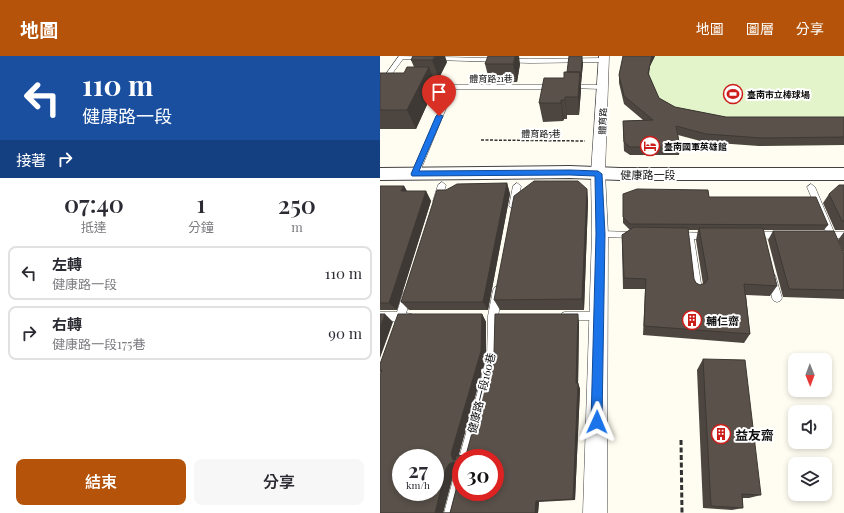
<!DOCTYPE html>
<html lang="zh-TW">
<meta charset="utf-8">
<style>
:root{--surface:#fff;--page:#f7f7f7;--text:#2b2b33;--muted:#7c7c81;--line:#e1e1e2;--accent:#b45309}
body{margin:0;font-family:"Playfair Display","Noto Sans TC",serif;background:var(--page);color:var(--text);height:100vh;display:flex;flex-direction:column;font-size:15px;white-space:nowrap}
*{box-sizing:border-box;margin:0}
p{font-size:13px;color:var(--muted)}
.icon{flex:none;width:22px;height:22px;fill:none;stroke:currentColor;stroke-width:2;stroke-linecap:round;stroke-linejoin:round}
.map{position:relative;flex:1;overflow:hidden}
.details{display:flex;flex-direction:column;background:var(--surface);width:380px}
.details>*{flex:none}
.hud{background:#1a4fa0;color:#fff;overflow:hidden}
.needle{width:26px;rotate:179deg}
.buttons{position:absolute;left:408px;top:297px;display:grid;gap:8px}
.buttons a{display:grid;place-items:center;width:44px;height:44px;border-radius:8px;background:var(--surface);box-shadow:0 2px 6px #0003;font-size:20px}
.speed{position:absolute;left:12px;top:393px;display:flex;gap:8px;font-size:20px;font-weight:700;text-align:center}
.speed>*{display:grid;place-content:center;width:52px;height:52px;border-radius:50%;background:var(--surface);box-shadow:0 2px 6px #0003;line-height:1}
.speed small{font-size:10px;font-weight:400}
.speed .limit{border:6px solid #d22;background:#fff;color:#111}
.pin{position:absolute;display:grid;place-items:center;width:34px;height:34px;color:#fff;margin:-41px -17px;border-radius:50% 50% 50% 0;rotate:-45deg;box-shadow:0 0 4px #0007}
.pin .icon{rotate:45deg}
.me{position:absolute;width:44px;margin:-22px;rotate:1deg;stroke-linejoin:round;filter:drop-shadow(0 0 3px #0008)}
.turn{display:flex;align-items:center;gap:14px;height:84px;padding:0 16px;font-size:18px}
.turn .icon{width:52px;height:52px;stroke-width:2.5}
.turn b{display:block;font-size:28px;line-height:34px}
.then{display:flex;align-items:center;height:38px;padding:0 16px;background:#0003;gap:8px;font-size:15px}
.eta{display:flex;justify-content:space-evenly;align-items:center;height:68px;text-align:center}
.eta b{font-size:24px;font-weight:600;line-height:28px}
.button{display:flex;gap:8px;margin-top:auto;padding:8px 16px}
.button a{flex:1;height:46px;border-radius:8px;background:var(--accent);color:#fff;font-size:16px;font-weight:600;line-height:46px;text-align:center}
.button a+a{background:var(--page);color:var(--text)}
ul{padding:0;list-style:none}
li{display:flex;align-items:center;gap:12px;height:54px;margin:0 8px 6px;padding:0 8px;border:2px solid var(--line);border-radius:8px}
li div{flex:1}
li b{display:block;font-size:15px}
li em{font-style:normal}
header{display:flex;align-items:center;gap:24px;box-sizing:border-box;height:56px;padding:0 20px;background:var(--accent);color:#fff}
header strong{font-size:19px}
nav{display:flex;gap:22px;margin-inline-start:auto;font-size:14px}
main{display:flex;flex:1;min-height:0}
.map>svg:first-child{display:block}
.pitch{fill:#e3f4ca}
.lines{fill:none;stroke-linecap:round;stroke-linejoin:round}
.service-casing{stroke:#424242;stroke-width:1}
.minor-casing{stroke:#424242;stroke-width:1}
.tertiary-casing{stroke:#424242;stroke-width:2}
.path-far1{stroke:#313131;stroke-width:1.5;stroke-dasharray:3 1.5;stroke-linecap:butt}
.path{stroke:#313131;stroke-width:3;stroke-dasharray:5 2.5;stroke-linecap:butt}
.service{fill:#fff;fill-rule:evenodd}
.minor{fill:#fff;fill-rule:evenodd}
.tertiary{fill:#fff;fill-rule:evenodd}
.wall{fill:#4d4640;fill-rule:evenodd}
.shaded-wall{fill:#3e3934}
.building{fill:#59514a;stroke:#3e3934;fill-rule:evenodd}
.route{fill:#1a73e8;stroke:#114b97}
.labels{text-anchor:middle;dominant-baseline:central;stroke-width:4;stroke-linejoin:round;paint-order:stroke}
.far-street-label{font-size:9px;fill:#0f0f0f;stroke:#fff}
.far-poi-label{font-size:9px;font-weight:bold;fill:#0f0f0f;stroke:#fff;text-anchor:start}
.street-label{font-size:11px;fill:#0f0f0f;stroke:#fff}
.poi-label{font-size:11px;font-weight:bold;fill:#0f0f0f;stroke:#fff;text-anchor:start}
.near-poi-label{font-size:13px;font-weight:bold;fill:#0f0f0f;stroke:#fff;text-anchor:start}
</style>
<header>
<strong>地圖</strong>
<nav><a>地圖</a><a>圖層</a><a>分享</a></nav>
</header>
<main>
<section class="details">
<div class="hud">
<div class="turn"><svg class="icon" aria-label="left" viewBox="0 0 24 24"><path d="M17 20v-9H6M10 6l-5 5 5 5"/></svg><div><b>110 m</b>健康路一段</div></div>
<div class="then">接著<svg class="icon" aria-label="right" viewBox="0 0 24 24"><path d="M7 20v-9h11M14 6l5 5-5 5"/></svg></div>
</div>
<div class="eta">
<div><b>07:40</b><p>抵達</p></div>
<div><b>1</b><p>分鐘</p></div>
<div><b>250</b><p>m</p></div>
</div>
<ul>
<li><svg class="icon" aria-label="left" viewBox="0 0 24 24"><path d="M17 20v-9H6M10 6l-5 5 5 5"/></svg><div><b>左轉</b><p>健康路一段</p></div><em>110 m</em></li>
<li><svg class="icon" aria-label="right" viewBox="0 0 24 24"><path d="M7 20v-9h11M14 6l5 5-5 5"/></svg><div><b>右轉</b><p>健康路一段175巷</p></div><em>90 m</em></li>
</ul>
<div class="button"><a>結束</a><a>分享</a></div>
</section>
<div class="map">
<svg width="464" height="457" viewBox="0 0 464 457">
<rect width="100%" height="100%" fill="#fffdf1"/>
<!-- pitch -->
<path class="pitch" d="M247,0H464V89L379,90L324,86L293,78Z"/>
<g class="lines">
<defs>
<path id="service" d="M19,0L150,3L224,2L227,4L224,6L150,7L23,3L6,26H2L1,25Z
M43,24H60L73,29H174L177,31L174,33H74L39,118L35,120L31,118L69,32L59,28L41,27V25Z
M188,29H223L226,31L223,33L186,32V30Z
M62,126L66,129L61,145L60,147H54L53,145L58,129Z
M137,127L141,130L137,150L133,153L129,150L133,130Z
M431,128L435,131L454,176H464V182H457L456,185H450L449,182L440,181L439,179L440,177L446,176L427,131Z
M220,175L255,176L259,179L255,182L220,181L216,178Z
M297,176L329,177L333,180L329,183H314L322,234L320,237L317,238L314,237L312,234L306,182L294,181L293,179Z
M373,176H403L407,179C403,184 373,184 369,179Z
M392,218L395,219L396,222L402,242L400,245L397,246L394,245L392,242L388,222L389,219Z
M118,230L121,231L123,234L118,260L117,302L91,402H81V406L79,402L107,302L108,260L113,234L115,231Z
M28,233L31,234L33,237L26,257L32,258L34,261L32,264L24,265L22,268L19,269L16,268L14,265L0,264V256H17L23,237L25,234Z
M185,256H219L222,257L224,260L222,263L219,264H185L182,263L180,260L182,257Z
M81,410L82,436L76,457H64L75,416L77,412Z"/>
<path id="minor" d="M219,0H229L225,117L228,178L227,457H203L212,178L211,117Z"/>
<path id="tertiary" d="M190,110L240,112H464V124H240L190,122L0,124V112Z"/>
</defs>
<!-- service casing -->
<use href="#service" class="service-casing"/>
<!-- minor casing -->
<use href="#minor" class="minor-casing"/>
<!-- tertiary casing -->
<use href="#tertiary" class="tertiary-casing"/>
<!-- path-far1 -->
<path class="path-far1" d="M101,84L205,85"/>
<!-- path -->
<path class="path" d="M301,384L302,457"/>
<!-- service -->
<use href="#service" class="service"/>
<!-- minor -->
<use href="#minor" class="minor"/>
<!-- tertiary -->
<use href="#tertiary" class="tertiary"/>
</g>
<!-- wall -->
<path class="wall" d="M33,0L67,6L59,22H53L56,29L36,73H0V17H24L34,11L31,4Z
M243,0H275L270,10L269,19L279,42L295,51L346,61H464V89L379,90L324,86L298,79L300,91L299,99H250L244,95L243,73V65L263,64L244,48L239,27V19Z
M203,7L201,28V34L199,59H187V63H184L183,65L163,66L159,47L184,22L187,16Z
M105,8H140L137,26L110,27Z
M127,127L130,138L108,254H29L21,246L66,134Z
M464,129V174H455L443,147L449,138Z
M0,130H24L27,135H46L51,145L17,254H0Z
M207,133L208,146L204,254H120L114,244Z
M329,141L448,169L444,174H383L397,230L390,240L366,239L370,278L364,287L263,279L265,233H243L242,191V179L250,174L243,167V144ZM308,174H318L316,184L323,228L320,229L316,227L314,223Z
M393,175L464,198V243L403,241L388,184Z
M464,176V197L458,184Z
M102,258L106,266V302L78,400L86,399L199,266L198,327L200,333L195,444L159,446L158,457H0L1,317L0,316V308ZM75,413L76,434L70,457H63L74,416Z
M323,303L381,439L369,442H363V452L352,454L323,452L317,314Z"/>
<!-- shaded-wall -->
<path class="shaded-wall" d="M55,0H65L67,6L59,22L52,4Z
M135,0H139L140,8L137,26L133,8Z
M202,0L203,7L201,28V20Z
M272,0H275L270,10L267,26L268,17Z
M49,11L56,29L36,73L27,54Z
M200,16L201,34L199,59L198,41Z
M185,41L187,59V63L185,44Z
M181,44L184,63L183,65L181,47Z
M127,127L130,138L108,254L103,246Z
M24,130L29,139L21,135Z
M207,133L208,146L204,254L202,243Z
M46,135L51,145L17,254L9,247Z
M5,258L13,266L0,302V271Z
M102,258L106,266V302L78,402L80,407L73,404L71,398Z
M198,258L199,266L198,333L196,327Z
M198,327L200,333L195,444L193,443Z
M74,406L76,411L74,416L63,457H55L66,413L69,408Z
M156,445L159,446L158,457H155Z"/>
<!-- building -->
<path class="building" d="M33,0H55L52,4H31Z
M108,0H135L133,8H105Z
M189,0H202L201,20H200V16H187Z
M243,0H272L268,17L279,42L295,51L346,61H464V81L382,82L326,78L296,70L300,91H250L244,86L243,65L273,64L244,40L239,19Z
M27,11H49L27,54H0V17H24Z
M184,16H200L198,41H185V44H181V47H159L164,22H184Z
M154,125H198L207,133L202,243L114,244L134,140Z
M127,127L103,246H21L57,134H66L77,128Z
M459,129H464V165H462L449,138Z
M0,130H24L21,135H46L9,247H0Z
M257,133L328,134L329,141H436L448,169L250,168L243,161V138Z
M254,171L308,172L314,223L316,227L320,229L325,227L328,223L319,172H383L397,230L364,228L370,278L264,270L266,223L244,222L242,179Z
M393,175H454L464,198V234L409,233Z
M0,258H5L0,271Z
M18,258H102L101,295L71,398L73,404H75L76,400L86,399L114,296L115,258H198L196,327H198L193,443L156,445L155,457H58H70L76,434L74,406L69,408L66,413L55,457H0V319L2,314H0V308ZM21,402H55V436H21ZM81,402H115V436H81Z
M323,303L365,304L381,439L362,438L363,452L331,450Z"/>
<!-- route -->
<path class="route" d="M59,58L63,60L39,115L190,114L218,115L222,118L225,178L222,366L221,370L217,372L213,370L211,366L216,178L215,120L190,119L32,120L31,118L56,60Z"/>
<!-- icons -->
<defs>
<symbol id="stadium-ring" viewBox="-11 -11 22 22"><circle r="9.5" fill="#fff" stroke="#cc1d1b" stroke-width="1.5"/><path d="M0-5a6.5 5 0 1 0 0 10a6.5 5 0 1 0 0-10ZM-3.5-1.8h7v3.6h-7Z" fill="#cc1d1b"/></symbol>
<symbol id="hotel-ring" viewBox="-11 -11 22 22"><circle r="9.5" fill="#fff" stroke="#cc1d1b" stroke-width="1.5"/><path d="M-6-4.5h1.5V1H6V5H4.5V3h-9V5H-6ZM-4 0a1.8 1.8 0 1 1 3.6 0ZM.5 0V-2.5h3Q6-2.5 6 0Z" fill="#cc1d1b"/></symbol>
<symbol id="building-ring" viewBox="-11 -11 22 22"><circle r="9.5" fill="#fff" stroke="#cc1d1b" stroke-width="1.5"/><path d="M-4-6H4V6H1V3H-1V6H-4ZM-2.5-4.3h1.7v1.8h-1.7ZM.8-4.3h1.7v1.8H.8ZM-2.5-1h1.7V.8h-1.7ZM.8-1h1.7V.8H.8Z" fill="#cc1d1b"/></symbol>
</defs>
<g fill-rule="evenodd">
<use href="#stadium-ring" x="342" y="27" width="22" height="22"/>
<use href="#hotel-ring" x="259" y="79" width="22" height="22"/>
<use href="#building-ring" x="301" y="253" width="22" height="22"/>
<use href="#building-ring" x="330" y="367" width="22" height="22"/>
</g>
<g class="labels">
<!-- far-street labels -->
<g class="far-street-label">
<text x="111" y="22">體育路21巷</text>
<text transform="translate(222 65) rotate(-88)">體育路</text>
<text x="161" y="77">體育路5巷</text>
</g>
<!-- far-poi labels -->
<g class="far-poi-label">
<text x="367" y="38">臺南市立棒球場</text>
<text x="284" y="90">臺南國軍英雄館</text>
</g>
<!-- street labels -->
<g class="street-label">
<text x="268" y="118">健康路一段</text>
<text transform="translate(101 337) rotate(-76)">健康路一段160巷</text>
</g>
<!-- poi labels -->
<g class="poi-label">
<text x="326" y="264">輔仁齋</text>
</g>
<!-- near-poi labels -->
<g class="near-poi-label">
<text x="355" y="378">益友齋</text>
</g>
</g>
</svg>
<div class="buttons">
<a><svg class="needle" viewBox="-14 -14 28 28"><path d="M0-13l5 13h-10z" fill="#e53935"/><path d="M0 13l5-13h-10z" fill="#7c7c81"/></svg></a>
<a><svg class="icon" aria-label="sound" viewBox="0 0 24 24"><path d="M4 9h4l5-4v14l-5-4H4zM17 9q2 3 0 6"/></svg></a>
<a><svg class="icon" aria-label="layers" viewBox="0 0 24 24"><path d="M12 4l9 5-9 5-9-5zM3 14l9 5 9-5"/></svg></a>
</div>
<div class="speed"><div>27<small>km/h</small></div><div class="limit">30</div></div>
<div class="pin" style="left:59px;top:60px;background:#d93025"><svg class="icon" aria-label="arrive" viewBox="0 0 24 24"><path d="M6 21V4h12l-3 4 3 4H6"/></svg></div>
<svg class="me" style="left:217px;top:366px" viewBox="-20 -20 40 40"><path d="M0-17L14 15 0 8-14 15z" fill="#1a73e8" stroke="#fff" stroke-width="4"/></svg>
</div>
</main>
